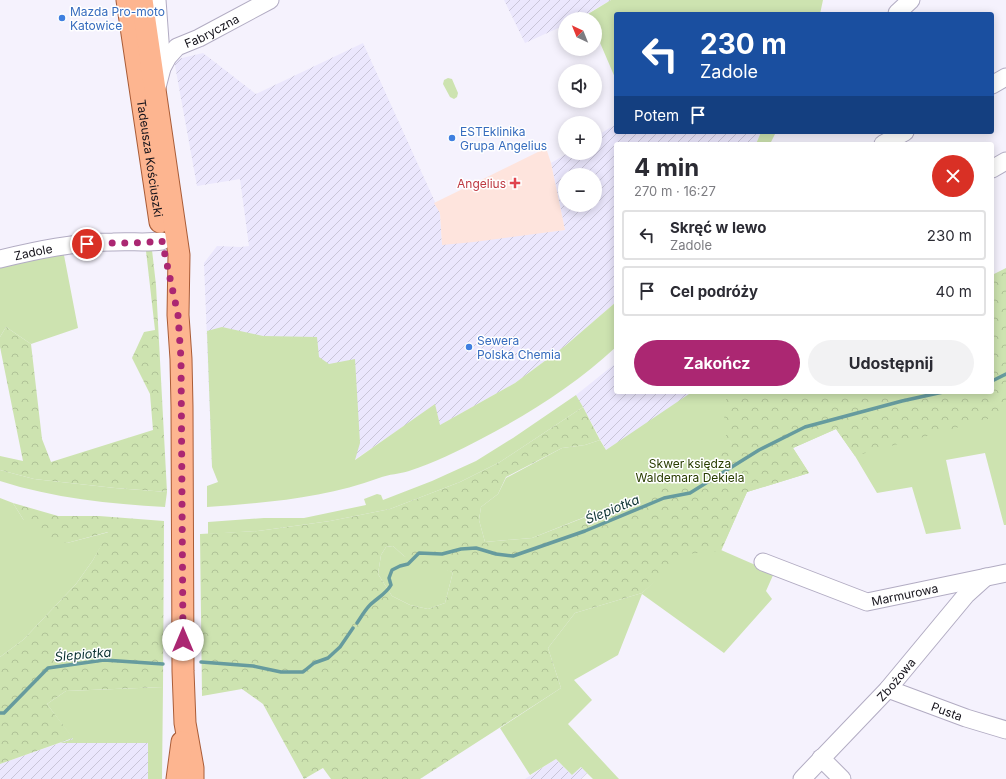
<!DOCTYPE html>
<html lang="pl">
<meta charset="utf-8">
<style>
:root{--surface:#fff;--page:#f2f2f3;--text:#2b2b33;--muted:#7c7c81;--line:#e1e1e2;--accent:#ab2772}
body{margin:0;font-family:Inter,sans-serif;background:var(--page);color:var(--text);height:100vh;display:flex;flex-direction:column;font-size:15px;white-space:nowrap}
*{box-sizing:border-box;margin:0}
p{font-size:13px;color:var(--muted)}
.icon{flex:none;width:22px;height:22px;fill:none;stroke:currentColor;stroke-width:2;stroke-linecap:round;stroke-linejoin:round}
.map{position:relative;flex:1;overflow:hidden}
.drawer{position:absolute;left:614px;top:142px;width:380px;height:252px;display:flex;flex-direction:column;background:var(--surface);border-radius:4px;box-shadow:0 2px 10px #0003}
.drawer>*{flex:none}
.banner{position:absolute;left:614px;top:12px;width:380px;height:122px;border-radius:4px;box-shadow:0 2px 10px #0003;background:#1a4fa0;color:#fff;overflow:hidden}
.needle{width:26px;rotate:317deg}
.buttons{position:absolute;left:558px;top:12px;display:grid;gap:8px}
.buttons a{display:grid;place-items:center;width:44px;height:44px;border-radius:50%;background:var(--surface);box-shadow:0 2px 10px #0003;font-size:20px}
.pin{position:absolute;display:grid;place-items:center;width:34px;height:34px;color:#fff;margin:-17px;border:2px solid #fff;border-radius:50%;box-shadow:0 1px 4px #0007}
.me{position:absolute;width:44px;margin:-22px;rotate:0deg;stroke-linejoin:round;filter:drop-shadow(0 0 3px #0008)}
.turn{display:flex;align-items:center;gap:14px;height:84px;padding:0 20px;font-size:18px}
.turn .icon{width:52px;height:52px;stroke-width:2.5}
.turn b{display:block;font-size:28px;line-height:34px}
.then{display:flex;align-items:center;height:38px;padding:0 20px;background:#0003;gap:8px;font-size:15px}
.round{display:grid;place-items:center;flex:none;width:42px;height:42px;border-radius:21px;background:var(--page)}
.summary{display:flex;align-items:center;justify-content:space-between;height:68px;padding:0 20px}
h1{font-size:24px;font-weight:700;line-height:30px}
.cta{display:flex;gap:8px;margin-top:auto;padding:8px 20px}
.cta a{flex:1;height:46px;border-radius:24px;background:var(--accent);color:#fff;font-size:16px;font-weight:700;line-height:46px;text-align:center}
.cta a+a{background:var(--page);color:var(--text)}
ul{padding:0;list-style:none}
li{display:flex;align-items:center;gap:12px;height:50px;margin:0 8px 6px;padding:0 12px;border:2px solid var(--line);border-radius:4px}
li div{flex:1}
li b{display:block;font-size:15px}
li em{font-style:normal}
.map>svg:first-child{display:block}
.industrial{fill:url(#industrial-furrows);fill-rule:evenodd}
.medical{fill:#fee4dd}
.green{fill:#cde3b0}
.forest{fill:url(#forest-crowns);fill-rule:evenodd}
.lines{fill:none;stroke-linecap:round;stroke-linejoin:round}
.stream{stroke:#669b9e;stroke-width:3.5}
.minor-casing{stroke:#b2acc3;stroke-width:19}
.major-casing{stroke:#aa5c37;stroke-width:23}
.minor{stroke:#fff;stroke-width:17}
.major{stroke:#fdb590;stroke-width:21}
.route{stroke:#ab2772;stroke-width:7;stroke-dasharray:0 12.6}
.shop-dot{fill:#3f7fe0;stroke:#fff;stroke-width:1.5}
.health-dot{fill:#e0444e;stroke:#fff;stroke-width:1.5}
.labels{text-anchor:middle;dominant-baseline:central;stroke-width:3;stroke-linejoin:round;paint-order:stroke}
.shop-label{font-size:12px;fill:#366cbe;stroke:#fff;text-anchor:start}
.street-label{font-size:12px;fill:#14121a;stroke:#fff}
.health-label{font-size:12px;fill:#be3a42;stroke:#fff;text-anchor:end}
.park-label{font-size:12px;fill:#293d00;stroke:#fff}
.water-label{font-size:13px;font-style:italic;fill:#0b3232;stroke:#fff}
</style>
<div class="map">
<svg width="1006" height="779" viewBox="0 0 1006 779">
<defs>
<pattern id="industrial-furrows" width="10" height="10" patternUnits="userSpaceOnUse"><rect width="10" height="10" fill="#ebe7fd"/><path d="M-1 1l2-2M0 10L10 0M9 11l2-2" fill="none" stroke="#c9c5d8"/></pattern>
<pattern id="forest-crowns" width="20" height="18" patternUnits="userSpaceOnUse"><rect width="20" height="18" fill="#cde3b0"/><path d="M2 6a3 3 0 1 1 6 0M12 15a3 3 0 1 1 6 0" fill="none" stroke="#afc297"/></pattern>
</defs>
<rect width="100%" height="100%" fill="#f5f2fd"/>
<!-- industrial -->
<path class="industrial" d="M504,0H611L578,19H565V25L525,43Z
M363,43L440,213L442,244L565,230L551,163L568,153H595V137L616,124V132H761L756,144H616V302L565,346L515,383L440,425L435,405L354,460L212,467L204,263L217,246L241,247L249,246L240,179L197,186L174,60L203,53L256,94ZM565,175H595V205H565Z
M616,363V392H695L606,450L583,407L576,395Z
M161,733V779H0V764L60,743L76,736Z
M556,759L572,775L581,767L587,773L581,779H525Z"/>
<!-- medical -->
<path class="medical" d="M546,148L551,163L565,230L474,242L442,245L440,213L434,203Z"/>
<!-- green -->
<path class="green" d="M611,0H823L820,14H616V80L595,31V19H590L588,14Z
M448,78L452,79L458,93L457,97L454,99L450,97L443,84L444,80Z
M761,132H776L770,144H756Z
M63,250L78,328L31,344L6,327L0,337V267Z
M1006,278V525H1004L985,453L946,460L961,529L926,534L912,487L877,493L855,456L836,429L793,448L809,473L747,492L721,550L774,573L766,591L772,599L724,653L642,594L618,655L574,680L592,700L568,724L619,779H593L581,767L572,775L556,759L530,775L500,728L561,688L548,648L575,613L642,593L675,562L635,497L532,538L485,542L479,520L481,507L498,494L506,478L562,448L585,445L600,440L606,450L692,392H992Z
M616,302V347C576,384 529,414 481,439C458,451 434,463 409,471C400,474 389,474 379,478C326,498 264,503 207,507V486L218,482L212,467L207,331L222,327L263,336L317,337L319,357L329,364L355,359L360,443L355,460L435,404L440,425L515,383L565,346Z
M576,395L583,407L500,462L460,482L390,509L330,521L258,531L208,534V522L264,518H304L366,505L364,499L377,494L381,495L383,500L432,481L476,461L513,438Z
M0,470L34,479L115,488L167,492L165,507C110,504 53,498 0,481Z
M0,498L13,503L23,519L67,543L109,532L93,560L76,584L23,640L0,657Z
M393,546L404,556L453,572L445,603L428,609L410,605L392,596L378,574L381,555L386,547Z
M163,687L162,779H148V743H60L73,739L47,704L66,691Z"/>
<!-- forest -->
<path class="forest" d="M152,250L156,285L167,492L115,488L34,479L0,470V456L23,461L0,347V337L6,327L31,344L42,439L51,462L153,430L150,394L132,358L144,332L155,330L146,251Z
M1006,268V414L855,456L836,429L793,448L809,473L747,492L721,551L687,554L642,593L575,613L548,648L561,688L420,779H331L323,768L304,779L263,704L242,689L202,696L200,534L258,531L330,521L390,509L460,482L500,462L583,407L600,440L585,445L562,448L506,477L498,494L481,507L479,520L485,542L532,538L657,489L693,482L720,456L727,432L724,419L727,392H992V275ZM393,546L404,556L416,564L453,572L445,603L428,609L410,605L392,596L378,574L381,555L386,547Z
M13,503L58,516H99L164,521L163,687L66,691L47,704L73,738L0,764V657L23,640L76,584L93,560L108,532L67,543L45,539L23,519Z"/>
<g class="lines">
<!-- stream -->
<path class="stream" d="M992,381L1006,374
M357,623C361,617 365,610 370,605C377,598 386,594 391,585L389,578L392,570L400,566L408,564L419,553L442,554L461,549L476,548L496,554L513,556L585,531L664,498L690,493L759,450L805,427L902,401L943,392
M201,662L253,666L281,672H303L314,663L328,658L340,647L353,628
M0,713H4L48,668L104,660L163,664"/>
<defs>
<g id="minor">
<path d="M157,0L162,68"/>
<path d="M897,13L911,0"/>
<path d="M992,85L1006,77"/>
<path id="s1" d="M156,91L162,68L168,57L177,47L199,38L270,0"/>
<path d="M883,144L905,132"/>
<path d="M992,169L1006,161"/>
<path id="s2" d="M0,259C37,250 75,242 113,242C130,241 146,243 162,241"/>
<path id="s3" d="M763,562L867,602L1006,573"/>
<path id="s4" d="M888,689L966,718L1006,730"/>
<path d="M821,758L842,779"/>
<path id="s5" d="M802,779L888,689L966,595L986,577"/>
</g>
<g id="major">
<path id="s6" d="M127,0L160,222"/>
<path d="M142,0L179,255L178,315L181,359L182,407L183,671L185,723L193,768V779"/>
<path d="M177,779L182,742"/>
</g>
</defs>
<!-- minor casing -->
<use href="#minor" class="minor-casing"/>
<!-- major casing -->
<use href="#major" class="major-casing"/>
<!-- minor -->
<use href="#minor" class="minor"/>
<!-- major -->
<use href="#major" class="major"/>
</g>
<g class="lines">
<!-- route -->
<path class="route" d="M87,244C112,242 138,244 162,241L178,315L181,359L183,640"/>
</g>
<!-- markers -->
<g class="shop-dot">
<circle cx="62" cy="18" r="4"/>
<circle cx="452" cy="138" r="4"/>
<circle cx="469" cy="347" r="4"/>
</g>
<path class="health-dot" d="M513 177h4v4h4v4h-4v4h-4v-4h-4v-4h4z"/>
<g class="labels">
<!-- shop labels -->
<g class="shop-label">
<text x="70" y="11">Mazda Pro-moto<tspan x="70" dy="14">Katowice</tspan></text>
<text x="460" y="131">ESTEklinika<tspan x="460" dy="14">Grupa Angelius</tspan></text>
<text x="477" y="340">Sewera<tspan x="477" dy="14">Polska Chemia</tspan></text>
</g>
<!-- street labels -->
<g class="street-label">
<text stroke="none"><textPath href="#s1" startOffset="88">Fabryczna</textPath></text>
<text stroke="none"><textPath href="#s6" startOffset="160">Tadeusza Kościuszki</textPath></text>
<text stroke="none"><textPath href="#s2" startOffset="34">Zadole</textPath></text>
<text stroke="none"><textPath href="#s3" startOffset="150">Marmurowa</textPath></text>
<text stroke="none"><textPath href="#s5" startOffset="137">Zbożowa</textPath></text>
<text stroke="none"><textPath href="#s4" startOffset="63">Pusta</textPath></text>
</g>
<!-- health labels -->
<g class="health-label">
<text x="506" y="183">Angelius</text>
</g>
<!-- park labels -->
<g class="park-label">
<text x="690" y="463">Skwer księdza<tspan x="690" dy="14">Waldemara Dekiela</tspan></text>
</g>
<!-- water labels -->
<g class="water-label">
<text transform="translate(612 509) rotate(-22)">Ślepiotka</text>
<text transform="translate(83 654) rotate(-5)">Ślepiotka</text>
</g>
</g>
</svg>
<div class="buttons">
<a><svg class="needle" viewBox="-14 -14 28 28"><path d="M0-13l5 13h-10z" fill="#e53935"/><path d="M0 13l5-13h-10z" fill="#7c7c81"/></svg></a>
<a><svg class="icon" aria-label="sound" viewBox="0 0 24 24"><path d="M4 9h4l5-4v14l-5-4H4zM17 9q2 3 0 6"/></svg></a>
<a>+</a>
<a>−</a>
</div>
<div class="pin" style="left:87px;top:244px;background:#d93025"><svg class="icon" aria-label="arrive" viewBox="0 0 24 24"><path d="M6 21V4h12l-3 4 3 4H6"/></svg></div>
<svg class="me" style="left:183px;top:640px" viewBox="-20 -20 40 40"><circle r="19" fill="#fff"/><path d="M0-13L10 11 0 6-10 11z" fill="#ab2772"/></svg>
<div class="banner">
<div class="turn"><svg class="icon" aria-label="left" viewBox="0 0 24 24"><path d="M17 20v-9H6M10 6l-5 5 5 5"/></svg><div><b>230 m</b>Zadole</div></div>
<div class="then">Potem<svg class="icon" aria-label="arrive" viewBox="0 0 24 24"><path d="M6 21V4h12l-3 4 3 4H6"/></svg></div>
</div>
<section class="drawer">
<div class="summary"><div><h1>4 min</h1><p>270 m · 16:27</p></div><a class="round" style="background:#d93025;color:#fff"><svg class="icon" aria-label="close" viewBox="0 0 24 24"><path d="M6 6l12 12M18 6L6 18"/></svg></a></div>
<ul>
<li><svg class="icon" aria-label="left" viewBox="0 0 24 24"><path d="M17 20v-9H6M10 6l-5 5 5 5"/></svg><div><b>Skręć w lewo</b><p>Zadole</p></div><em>230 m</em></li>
<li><svg class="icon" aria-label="arrive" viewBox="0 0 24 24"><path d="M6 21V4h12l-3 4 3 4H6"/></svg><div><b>Cel podróży</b></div><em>40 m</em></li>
</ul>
<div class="cta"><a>Zakończ</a><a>Udostępnij</a></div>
</section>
</div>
